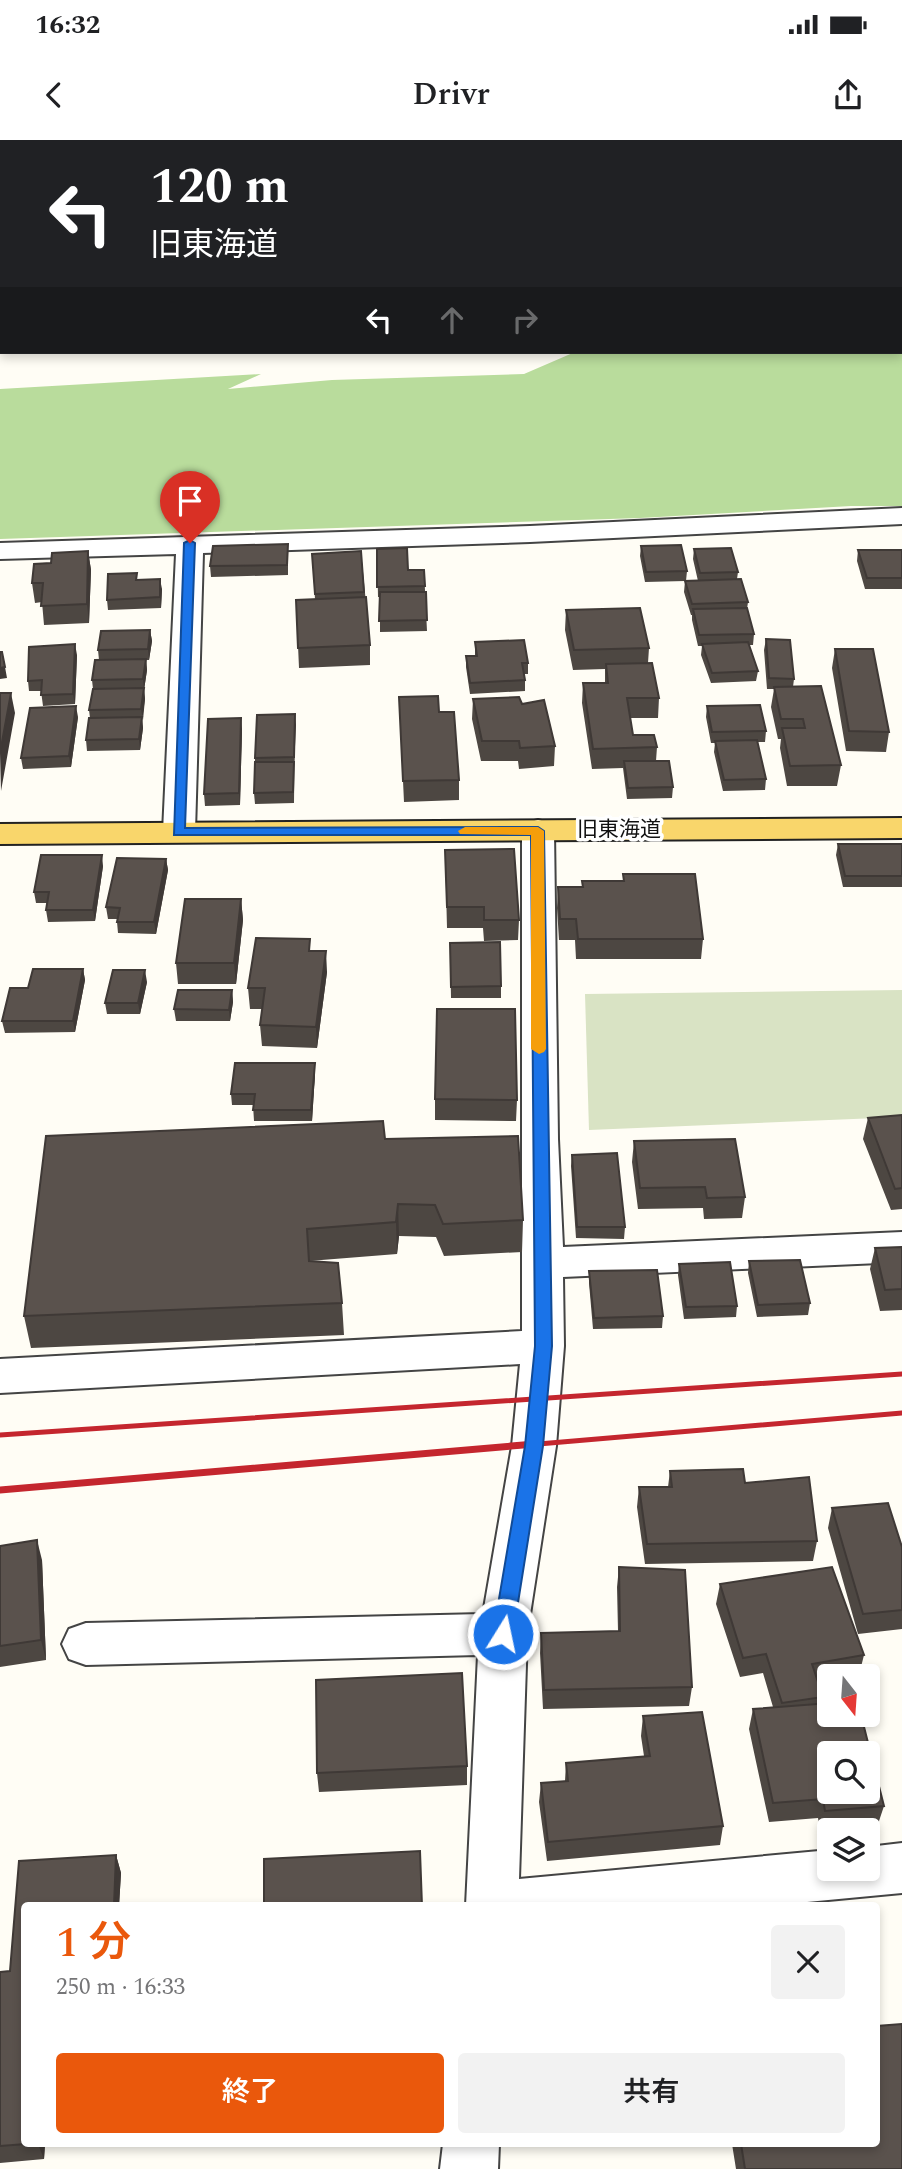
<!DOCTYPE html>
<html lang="ja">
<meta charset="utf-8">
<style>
:root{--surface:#fff;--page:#f2f2f2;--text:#202124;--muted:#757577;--accent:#ea580c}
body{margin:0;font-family:Spectral,"Noto Sans JP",serif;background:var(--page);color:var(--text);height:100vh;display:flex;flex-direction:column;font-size:26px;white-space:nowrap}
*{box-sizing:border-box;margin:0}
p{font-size:23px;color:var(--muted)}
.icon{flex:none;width:38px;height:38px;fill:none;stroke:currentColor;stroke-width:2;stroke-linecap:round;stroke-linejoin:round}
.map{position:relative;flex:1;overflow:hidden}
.side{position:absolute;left:21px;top:1762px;width:859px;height:245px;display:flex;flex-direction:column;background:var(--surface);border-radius:7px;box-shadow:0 4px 10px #0003}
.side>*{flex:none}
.banner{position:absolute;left:0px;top:0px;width:903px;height:214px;box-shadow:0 4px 10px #0003;background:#202124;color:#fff;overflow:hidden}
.needle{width:46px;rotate:163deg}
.tools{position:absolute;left:817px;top:1524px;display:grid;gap:14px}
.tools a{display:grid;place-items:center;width:63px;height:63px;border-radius:7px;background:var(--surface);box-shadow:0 4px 10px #0003;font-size:35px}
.pin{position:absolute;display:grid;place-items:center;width:60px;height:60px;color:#fff;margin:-72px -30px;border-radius:50% 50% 50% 0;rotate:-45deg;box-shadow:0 0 7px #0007}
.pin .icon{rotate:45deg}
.me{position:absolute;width:77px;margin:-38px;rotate:10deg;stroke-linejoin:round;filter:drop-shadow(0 0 5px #0008)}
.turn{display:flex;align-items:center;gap:24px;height:147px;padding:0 35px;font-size:32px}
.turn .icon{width:91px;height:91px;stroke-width:2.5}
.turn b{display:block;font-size:49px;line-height:60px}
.lanes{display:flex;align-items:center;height:66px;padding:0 35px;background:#0003;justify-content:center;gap:35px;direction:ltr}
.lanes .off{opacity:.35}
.round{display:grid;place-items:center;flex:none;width:74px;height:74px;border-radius:7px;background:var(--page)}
.summary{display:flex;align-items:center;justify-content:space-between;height:119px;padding:0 35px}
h1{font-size:42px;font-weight:600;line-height:52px;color:var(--accent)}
.action{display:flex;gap:14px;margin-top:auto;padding:14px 35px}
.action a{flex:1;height:80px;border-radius:7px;background:var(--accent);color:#fff;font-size:28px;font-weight:600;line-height:80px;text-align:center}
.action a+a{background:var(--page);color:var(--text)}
.status{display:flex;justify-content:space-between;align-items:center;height:49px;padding:0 35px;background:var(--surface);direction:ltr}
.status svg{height:19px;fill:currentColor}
header{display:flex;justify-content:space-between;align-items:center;height:91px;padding:0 35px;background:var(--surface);font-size:32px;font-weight:600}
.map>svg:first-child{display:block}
.forest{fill:#b9dc9c}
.sand{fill:#fbeec1}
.cemetery{fill:#d9e3c4}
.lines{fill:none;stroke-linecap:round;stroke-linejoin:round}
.minor-casing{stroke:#444;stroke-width:4}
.major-casing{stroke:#222;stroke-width:4}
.minor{fill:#fff;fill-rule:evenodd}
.major{fill:#f9d66b;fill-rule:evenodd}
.rail-far1{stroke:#c4262e;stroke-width:5}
.rail{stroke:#c4262e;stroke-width:7}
.wall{fill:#4d4742}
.shaded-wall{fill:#3f3936}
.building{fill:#5a524d;stroke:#3f3936;stroke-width:2;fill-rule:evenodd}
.route{fill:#1a73e8;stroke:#114b97;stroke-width:2}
.slow{fill:#f59e0b}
.labels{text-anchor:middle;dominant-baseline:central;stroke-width:7;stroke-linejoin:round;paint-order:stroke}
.street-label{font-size:21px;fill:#111;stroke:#fff}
</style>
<div class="status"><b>16:32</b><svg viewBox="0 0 49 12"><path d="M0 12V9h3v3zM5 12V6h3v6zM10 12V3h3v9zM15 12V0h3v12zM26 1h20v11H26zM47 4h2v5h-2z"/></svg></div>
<header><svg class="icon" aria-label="back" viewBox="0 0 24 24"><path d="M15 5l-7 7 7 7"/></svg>Drivr<svg class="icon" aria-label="share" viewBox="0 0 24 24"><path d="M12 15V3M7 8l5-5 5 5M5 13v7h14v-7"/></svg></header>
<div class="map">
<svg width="902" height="2029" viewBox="0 0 902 2029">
<rect width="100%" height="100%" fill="#fffdf5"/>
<!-- forest -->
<path class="forest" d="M902,187V366H851L640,378L0,399V249L261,234L228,249L332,240L524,234L575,212H901Z"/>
<!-- sand -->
<path class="sand" d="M0,0H902V133L901,2H2L0,184Z"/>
<!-- cemetery -->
<path class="cemetery" d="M902,850V977L589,990L585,854Z"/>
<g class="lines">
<defs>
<path id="minor" d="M902,368V384L530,402L203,413L195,692L191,699L179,702L167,699L163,692L176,414L0,419V403L530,386Z
M538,680L549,683L554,690L558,999L563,1107L902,1092V1122L563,1137L564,1206L556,1306L527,1494L519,1739L830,1710V1729H868V1707L902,1703V1753L765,1766H466L478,1515L86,1525L69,1519L62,1504L69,1489L86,1483L483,1474L512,1306L520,1224L0,1253V1219L522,1191V690L527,683Z
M443,2004H499L498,2029H440Z"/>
<path id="major" d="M902,678V698L0,704V684Z"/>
</defs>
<!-- minor casing -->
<use href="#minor" class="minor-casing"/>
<!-- major casing -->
<use href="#major" class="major-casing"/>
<!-- minor -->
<use href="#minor" class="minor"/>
<!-- major -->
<use href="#major" class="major"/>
<!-- rail-far1 -->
<path class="rail-far1" d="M0,1295L902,1234
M515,1306L902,1273"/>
<!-- rail -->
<path class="rail" d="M0,1350L535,1304"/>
</g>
<!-- wall -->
<path class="wall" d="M641,406L687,431L686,441H698L693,419L694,409L738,432L737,439L748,462L747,469L754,494L753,505H749L758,531L756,541L711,543L701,515L702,506H698L692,480V475H691L684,452L685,441L645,442L640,416Z
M377,409L408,430H424L427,491L380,492V457H378Z
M858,410H902V449H865L857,421Z
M88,411L91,430L89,483L44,485L42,462L35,463L32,443L51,423Z
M361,411L370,505V525L299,528L296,460L315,459L312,414Z
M288,415V435L211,437L210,426Z
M137,440L162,449L161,468L108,470L107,460Z
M566,470L649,508L648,523L659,558L658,578H630L633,595L657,607L656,621L673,647L672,658L627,659L623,628L592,629L582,563L583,543H605V529L573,530L565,490Z
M150,490L152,501L149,520H146L147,530L144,550L145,559L142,580L143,588L140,610L87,611L86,600L90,578L89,570L93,549L92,540L99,520L98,510Z
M766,499L794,539L793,547L841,625L837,646H787L780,608L781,599H778L771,567L774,549H767L764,510Z
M475,502L528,523V534H524L525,540V551L470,554L466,527V516H475Z
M835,509L889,592L886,612L846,611L832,528Z
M77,515L75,564L43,566L41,551H29L28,541Z
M473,559L522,564L555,606L554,626L519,629L518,621H481L472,579Z
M707,566L766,591L765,602H757L766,639L765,650L723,651L714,612L715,603H711L706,577Z
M439,572L459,640V660L404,662L400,577Z
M295,574L294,663L255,664L254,653L255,618Z
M78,577L71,627L23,629L21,618Z
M242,589L240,665L205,666L204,654Z
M838,704H902V747H843L836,715Z
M445,710L519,780L518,800L484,801L483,788H447Z
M166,719L168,730L156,794L118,793L117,782L118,779H108L106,767Z
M103,726L95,781L48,782L46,770L47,763H36L34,752Z
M623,734L703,799L701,819H576L575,800H559L557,768L558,747H582L623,741Z
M241,759L243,780L236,844H178L176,823Z
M450,803L501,846V858H451Z
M311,811L327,832L317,908L262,906L260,885L262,869H250L248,848Z
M83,829L85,840L75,892L5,893L2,881L28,848Z
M147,842L140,874H107L105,863Z
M232,850L233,862L230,881H176L174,869Z
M315,923V934L312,981H254L253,965H232L231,954Z
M435,959L517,960L516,981L435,980Z
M902,975V1069L891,1070L863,999L868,978Z
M385,999L523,1080L522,1112L444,1116L436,1097L399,1096L397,1114L309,1121L342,1163L344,1195L31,1208L24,1176Z
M634,1001L745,1057L742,1078L704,1079L703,1068L638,1069L632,1022Z
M572,1015L625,1087L624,1099L576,1098L571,1026Z
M902,1107V1170L880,1171L870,1129L875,1108Z
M749,1121L810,1163L808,1175L757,1177L748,1133Z
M679,1124L737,1166L736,1177L684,1179L678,1135Z
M589,1131L663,1176L662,1188L593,1189L589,1143Z
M670,1331L745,1343L817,1401L813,1421L645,1424L637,1367L639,1347H668Z
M832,1368L902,1407V1489L858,1494L828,1388Z
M0,1406L42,1420L46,1520L0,1527Z
M619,1427L692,1547L689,1566L543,1569L540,1513L541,1493L618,1491L617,1447Z
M720,1444L864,1515L859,1535L851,1536H830V1540L818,1542L823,1557L821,1564L884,1666L878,1684L820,1690L818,1678L769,1682L749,1589L753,1569L773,1567L763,1533L740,1537L716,1464Z
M643,1576L723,1686L720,1705L547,1721L539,1662L541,1643L565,1641L566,1623L644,1616L641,1596Z
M467,1626V1645L319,1652L317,1633Z
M116,1715L121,1733L119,1766H24V2004H45L44,2019L0,2023V1832L10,1831L19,1721Z
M732,2004H877L902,2029H736Z"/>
<!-- shaded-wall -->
<path class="shaded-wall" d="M88,411L91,430L89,483L87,464Z
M160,439L162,449L161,468L160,457Z
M150,490L152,501L149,520L148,509Z
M75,504L77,515L75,564L73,554Z
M146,519L147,530L144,550L143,539Z
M5,527L7,538L0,539V528Z
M144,548L145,559L143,580L141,569Z
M11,553L15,573L1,651L0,613Z
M76,566L78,577L71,627L69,616Z
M295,574L296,585L294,628V617Z
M142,577L143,588L140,610L139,599Z
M241,578L242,589L240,665L239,653Z
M102,715L103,726L95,781L93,770Z
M166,719L168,730L156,794L154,782Z
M241,759L243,780L236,844L234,823Z
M326,811L327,832L317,908L316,887Z
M83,829L85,840L75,892L73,881Z
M145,830L147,842L140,874L138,863Z
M232,850L233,862L230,881L229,870Z
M315,923V934L312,981L311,970Z
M398,1064L399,1096L397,1114L396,1082Z
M37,1400L42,1420L46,1520L41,1500Z
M116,1715L121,1733L119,1766H114Z
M38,2004H45L44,2019Z"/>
<!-- building -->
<path class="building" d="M288,404L287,425L210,426L213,406Z
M681,405L687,431L646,432L641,406Z
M407,408L408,430H424L425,446L377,447V409Z
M731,408L738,432L700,433L694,409Z
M858,410H902V438H867Z
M88,411L87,464L41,466L43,443H32L34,424L51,423L52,413Z
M361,411L364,452L315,454L312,414Z
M137,433L136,440L160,439V457L107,460L108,434Z
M741,439L748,462L692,464L685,441Z
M380,452H426L427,480L379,481Z
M366,457L370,505L298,508L296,460Z
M640,468L649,508L574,510L566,470Z
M747,468L754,494L699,495L693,469Z
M150,490L148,509L98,510L101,491Z
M766,499L790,500L794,539L769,538Z
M524,500L528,523H522L525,540L470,543L466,516H477L475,502Z
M748,502L758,531L712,533L702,504Z
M75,504L73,554L41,555L42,540L28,541L29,507Z
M835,509H873L889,592L849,591Z
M0,512H2L5,527L0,528Z
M146,519L143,539L92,540L95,520Z
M652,523L659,558H627L633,595H654L657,607L593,609L583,543H608L606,524Z
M821,546L841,625L790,626L782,588H805L803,579H781L774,547Z
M144,548L141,569L89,570L93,549Z
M0,553H11L0,613Z
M438,556L439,572H454L459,640L403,641L399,557Z
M519,557L522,564L544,560L555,606L520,608L519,601H482L473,559Z
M760,565L766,591L712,592L707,566Z
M76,566L69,616L21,618L30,568Z
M295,574L294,617L255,618L257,575Z
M142,577L139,599L86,600L89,578Z
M241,578L239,653L204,654L208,579Z
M757,600L766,639L724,640L715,601Z
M624,621H669L673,647L628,648Z
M255,622H294L293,652L254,653Z
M838,704H902V736H845Z
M514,709L519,780H484V767H447L445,710Z
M41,715H102L93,770H46L49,752H34Z
M117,718L166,719L154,782H117L120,768L106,767Z
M623,734H695L703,799H578L576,779H560L558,747H583L582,741H624Z
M185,759H241L234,823H176Z
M256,798L310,799L309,811H326L316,887L260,885L265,848H248Z
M500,802L501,846L451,847L450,803Z
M33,829H83L73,881H2L10,848H28Z
M113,830H145L138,863H105Z
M178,850H232L229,870L174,869Z
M437,869H515L517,960L435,959Z
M235,923H315L311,970H253L255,954H231Z
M902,975V1048L895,1049L868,978Z
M383,981L385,999L518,996L523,1080L443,1084L435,1065L398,1064L396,1082L307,1089L309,1121L338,1123L342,1163L24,1176L46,996Z
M735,999L745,1057L707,1058L705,1047L640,1048L634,1001Z
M617,1013L625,1087H577L572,1015Z
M902,1107V1149L885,1150L875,1108Z
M800,1120L810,1163L758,1165L749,1121Z
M730,1122L737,1166L686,1167L679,1124Z
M657,1130L663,1176L594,1178L589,1131Z
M743,1329L745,1343L809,1337L817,1401L647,1404L639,1347H672L670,1331Z
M888,1363L902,1407V1470L863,1474L832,1368Z
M37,1400L41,1500L0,1506V1406Z
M619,1427L685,1430L692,1547L544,1550L541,1493L620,1491Z
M832,1427L864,1515L812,1524L823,1557L782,1563L766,1514L743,1518L720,1444Z
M462,1533L467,1626L317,1633L316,1540Z
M830,1563V1575H861L884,1666L825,1671L823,1659L773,1663L753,1569ZM830,1614H868V1652H830Z
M702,1572L723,1686L548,1702L541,1643L568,1641L566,1623L650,1616L643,1576Z
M420,1711L422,1766H264V1719Z
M116,1715L114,1766H24V2004H26L0,2006V1832L10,1831L19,1721Z
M902,1884V2029H745L741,2004H877V1886Z"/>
<!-- route -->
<path class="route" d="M190,400L195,403L185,688L538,687L544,691L552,1206L543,1306L513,1494L510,1500L503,1503L496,1500L493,1494L525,1306L535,1206L531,695H174L184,403Z"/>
<!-- slow -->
<path class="slow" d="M465,687H538L544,691L546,909L544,912L539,914L531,909V695L460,694L458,691Z"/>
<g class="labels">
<!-- street labels -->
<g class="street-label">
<text x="619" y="690">旧東海道</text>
</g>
</g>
</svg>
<div class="tools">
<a><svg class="needle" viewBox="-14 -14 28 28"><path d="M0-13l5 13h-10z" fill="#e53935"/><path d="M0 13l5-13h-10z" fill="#757577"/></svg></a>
<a><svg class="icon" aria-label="search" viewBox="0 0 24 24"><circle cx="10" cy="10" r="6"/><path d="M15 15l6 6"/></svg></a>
<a><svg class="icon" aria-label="layers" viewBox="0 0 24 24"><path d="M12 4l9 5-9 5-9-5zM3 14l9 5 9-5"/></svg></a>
</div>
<div class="pin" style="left:190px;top:403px;background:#d93025"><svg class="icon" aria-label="arrive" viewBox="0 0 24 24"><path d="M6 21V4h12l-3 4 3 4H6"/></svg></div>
<svg class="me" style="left:503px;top:1494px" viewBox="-20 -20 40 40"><circle r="17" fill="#1a73e8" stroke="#fff" stroke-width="3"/><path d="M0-11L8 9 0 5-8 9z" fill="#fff"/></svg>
<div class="banner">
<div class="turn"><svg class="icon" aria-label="left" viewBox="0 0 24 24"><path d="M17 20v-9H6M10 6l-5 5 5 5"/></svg><div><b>120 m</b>旧東海道</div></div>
<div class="lanes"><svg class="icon" aria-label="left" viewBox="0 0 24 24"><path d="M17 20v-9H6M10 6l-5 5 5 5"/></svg><svg class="icon off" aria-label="ahead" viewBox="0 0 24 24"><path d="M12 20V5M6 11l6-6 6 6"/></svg><svg class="icon off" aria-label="right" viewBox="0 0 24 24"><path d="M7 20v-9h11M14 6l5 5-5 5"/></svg></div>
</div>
<section class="side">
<div class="summary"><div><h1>1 分</h1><p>250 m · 16:33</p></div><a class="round"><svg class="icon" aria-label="close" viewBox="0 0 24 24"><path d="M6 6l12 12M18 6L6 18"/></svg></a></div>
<div class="action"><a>終了</a><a>共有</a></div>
</section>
</div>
